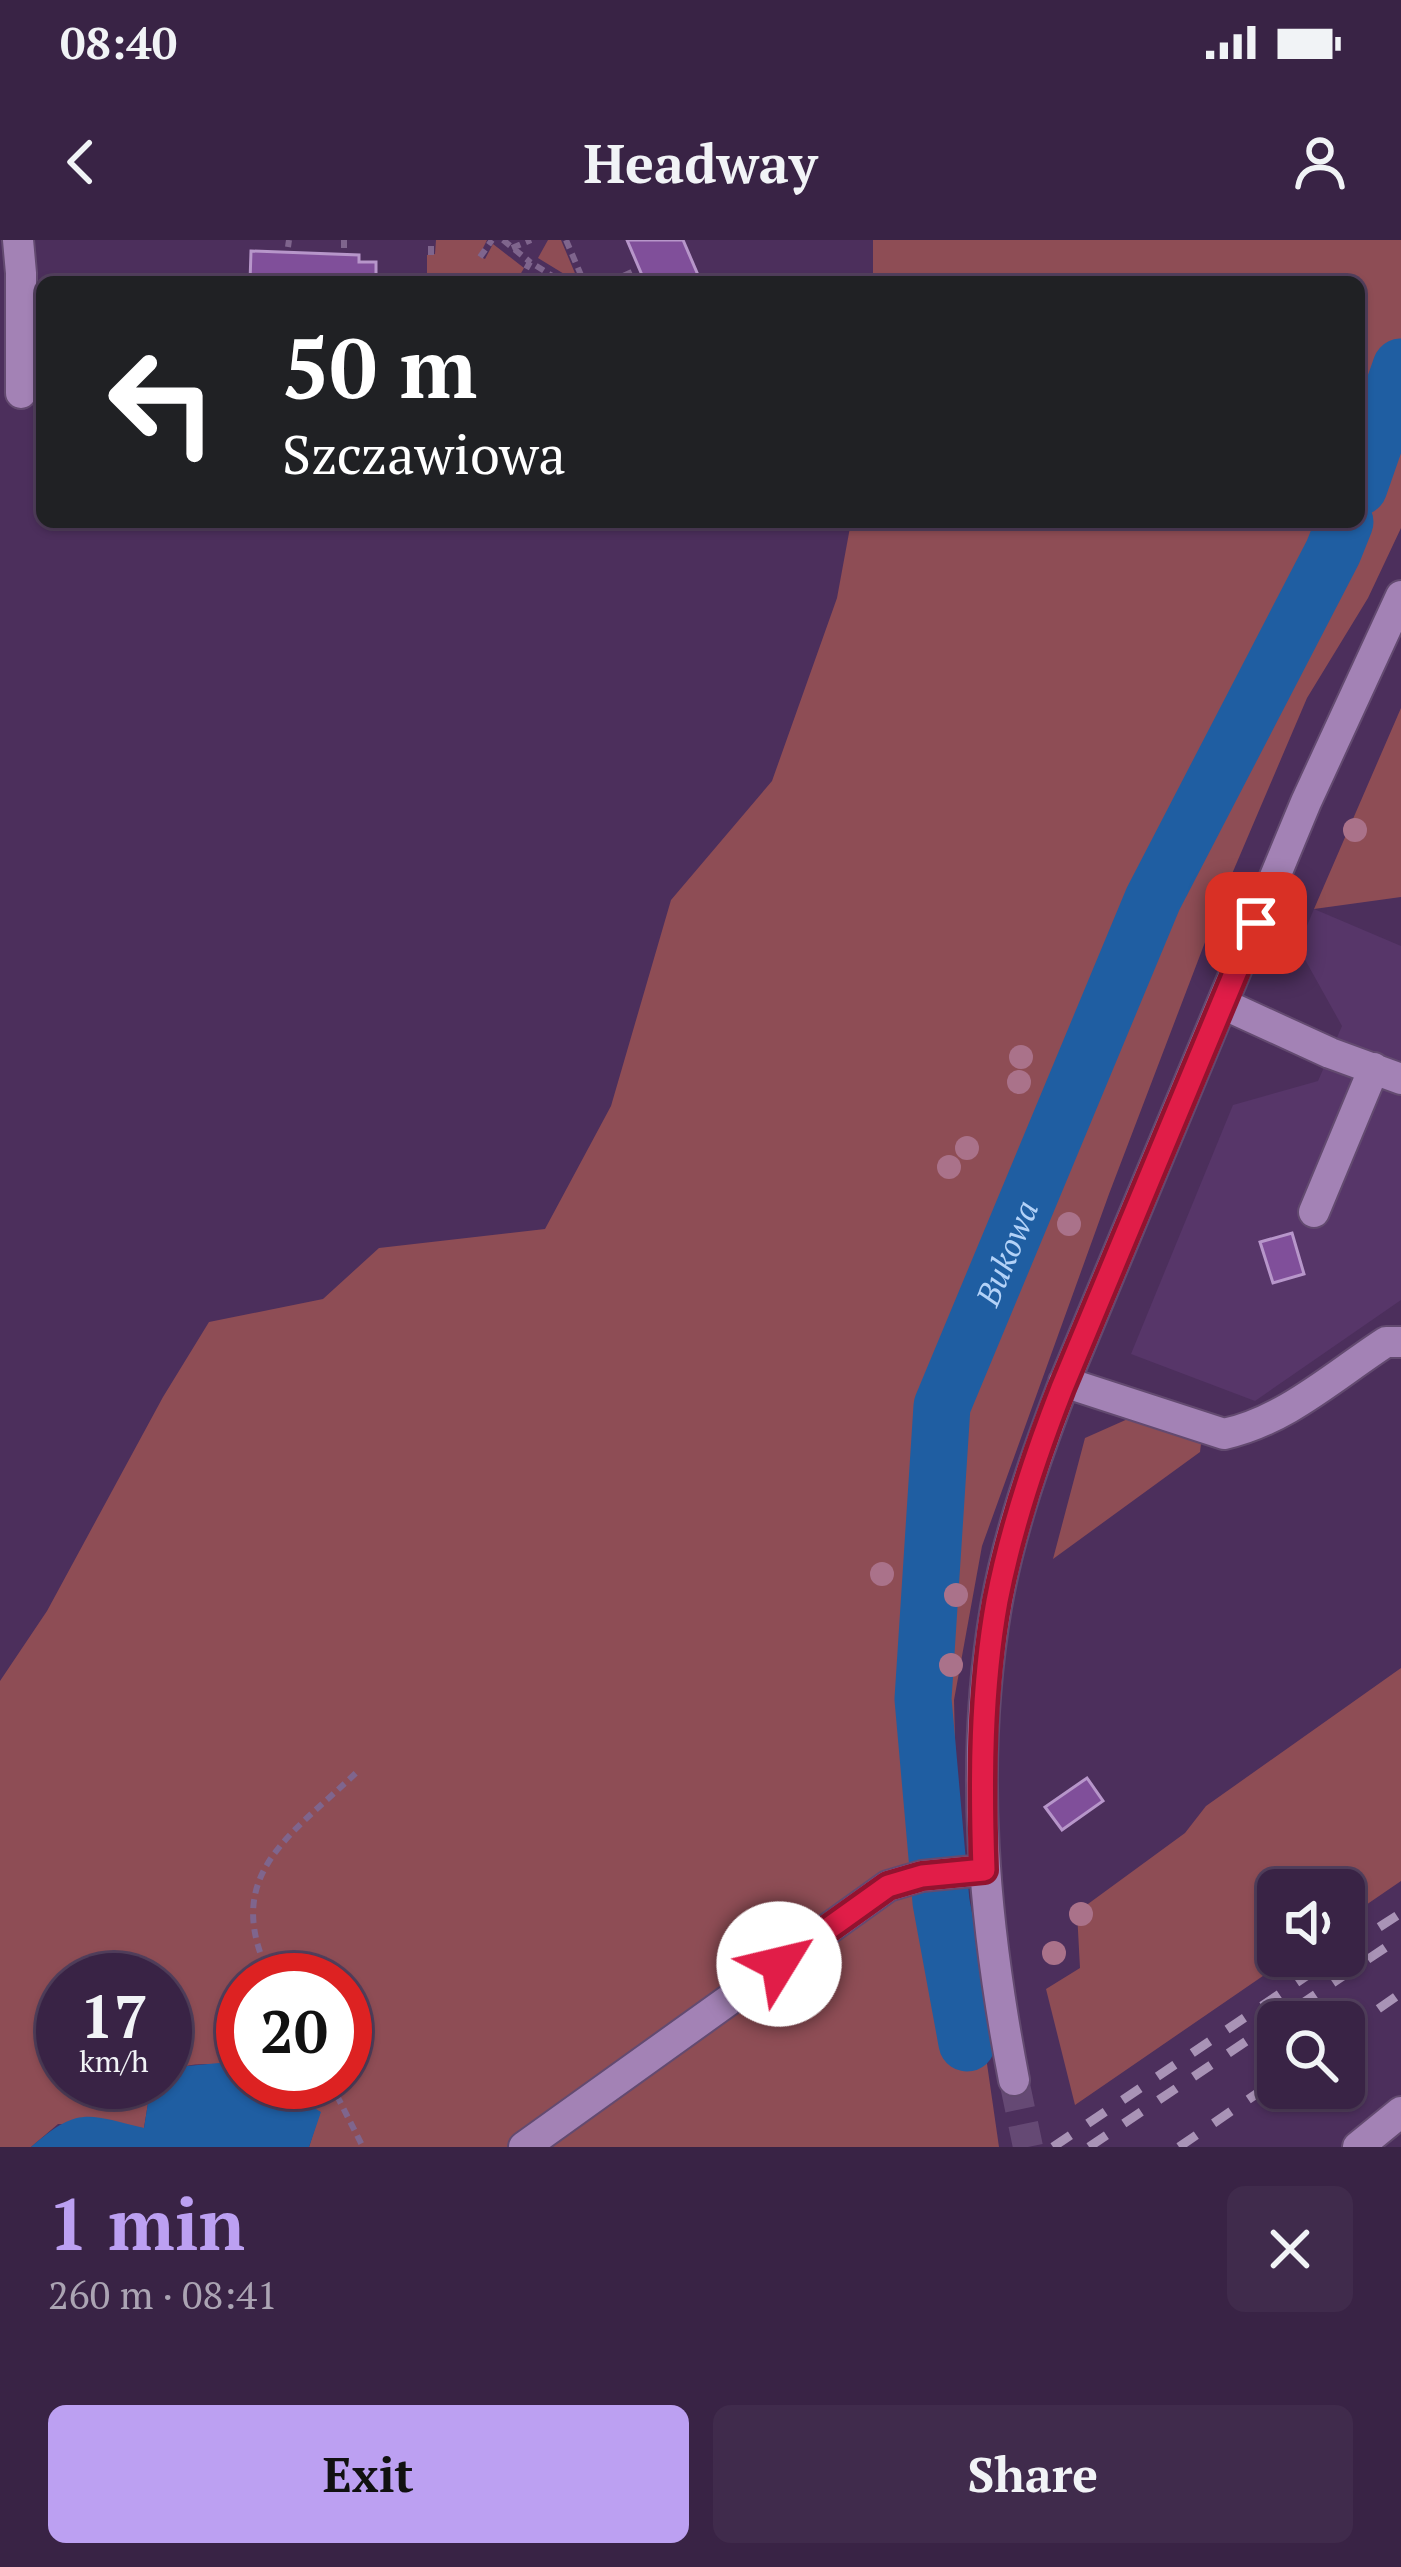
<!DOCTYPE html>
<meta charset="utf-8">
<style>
:root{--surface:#392345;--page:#402b4c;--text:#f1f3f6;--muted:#aba4b3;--line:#53405e;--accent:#bca0f2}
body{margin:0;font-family:"PT Serif",serif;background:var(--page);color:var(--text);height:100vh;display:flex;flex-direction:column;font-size:45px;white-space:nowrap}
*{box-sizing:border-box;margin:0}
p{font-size:39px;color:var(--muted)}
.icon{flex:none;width:66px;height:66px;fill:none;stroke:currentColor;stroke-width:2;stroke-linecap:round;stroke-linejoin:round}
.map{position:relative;height:1907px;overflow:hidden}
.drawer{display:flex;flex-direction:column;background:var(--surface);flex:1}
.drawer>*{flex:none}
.banner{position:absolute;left:36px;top:36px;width:1329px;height:252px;border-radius:18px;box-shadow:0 3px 9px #0004,0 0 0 3px var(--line);background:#202124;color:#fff;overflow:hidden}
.buttons{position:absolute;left:1257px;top:1629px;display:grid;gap:24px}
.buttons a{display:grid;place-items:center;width:108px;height:108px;border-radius:18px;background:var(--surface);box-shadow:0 3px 9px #0004,0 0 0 3px var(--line);font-size:60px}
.speed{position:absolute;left:36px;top:1713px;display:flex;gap:24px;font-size:60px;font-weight:700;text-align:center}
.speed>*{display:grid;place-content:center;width:156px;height:156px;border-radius:50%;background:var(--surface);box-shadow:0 3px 9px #0004,0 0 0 3px var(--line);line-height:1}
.speed small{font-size:30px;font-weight:400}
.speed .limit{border:18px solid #d22;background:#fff;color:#111}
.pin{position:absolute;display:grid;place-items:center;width:102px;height:102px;color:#fff;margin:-51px;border-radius:24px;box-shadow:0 6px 18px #0006}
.me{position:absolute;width:132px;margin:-66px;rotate:54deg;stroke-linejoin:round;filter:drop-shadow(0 0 9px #0008)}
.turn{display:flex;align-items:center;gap:42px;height:252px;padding:0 48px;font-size:54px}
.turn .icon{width:156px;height:156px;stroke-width:2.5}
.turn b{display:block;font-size:84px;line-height:102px}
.round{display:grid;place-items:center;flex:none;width:126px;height:126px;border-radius:18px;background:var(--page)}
.head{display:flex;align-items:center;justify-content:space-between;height:204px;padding:0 48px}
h1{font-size:72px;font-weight:700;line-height:90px;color:var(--accent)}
.action{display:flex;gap:24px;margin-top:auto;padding:24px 48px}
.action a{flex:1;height:138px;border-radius:18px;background:var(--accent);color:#111;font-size:48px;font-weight:700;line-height:138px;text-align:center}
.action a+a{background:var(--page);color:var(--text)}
.status{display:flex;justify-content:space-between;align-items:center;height:84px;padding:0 60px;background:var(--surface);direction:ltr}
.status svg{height:33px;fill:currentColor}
header{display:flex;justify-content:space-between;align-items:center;height:156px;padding:0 48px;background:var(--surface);font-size:54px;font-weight:700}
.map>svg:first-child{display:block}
.built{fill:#573669}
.green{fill:#8e4d55}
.water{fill:#1f5ea2}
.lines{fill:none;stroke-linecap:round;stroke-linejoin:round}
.river{stroke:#1f5ea2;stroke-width:57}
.building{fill:#804f9a;stroke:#b796ca;stroke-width:3}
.minor-tunnel{stroke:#654974;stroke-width:30;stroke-dasharray:30 15;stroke-linecap:butt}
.minor-casing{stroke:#634a70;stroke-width:34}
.path{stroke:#7f658d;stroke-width:6;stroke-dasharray:9 6;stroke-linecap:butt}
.minor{stroke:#a382b5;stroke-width:30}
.rail{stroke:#a993b6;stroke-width:9;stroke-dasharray:21 21;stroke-linecap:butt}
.tree{fill:#aa728a}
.route-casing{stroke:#92132f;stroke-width:30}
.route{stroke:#e11d48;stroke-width:21}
.labels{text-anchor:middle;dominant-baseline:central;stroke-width:12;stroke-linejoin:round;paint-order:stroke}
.water-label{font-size:33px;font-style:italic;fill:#b3d2f8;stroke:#4c2f5c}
</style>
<div class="status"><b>08:40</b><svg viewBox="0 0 49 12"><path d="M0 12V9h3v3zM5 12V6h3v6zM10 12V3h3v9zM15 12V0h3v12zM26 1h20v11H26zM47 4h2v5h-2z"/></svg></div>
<header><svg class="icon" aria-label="back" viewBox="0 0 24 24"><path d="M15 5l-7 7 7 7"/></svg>Headway<svg class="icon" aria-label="person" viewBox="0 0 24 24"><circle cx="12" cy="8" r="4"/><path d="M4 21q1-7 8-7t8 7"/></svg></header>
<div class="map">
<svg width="1401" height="1907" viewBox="0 0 1401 1907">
<rect width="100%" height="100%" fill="#4c2f5c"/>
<!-- built -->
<path class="built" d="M1314,669L1401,706V1060L1255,1161L1131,1114L1233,865L1318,841L1342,786L1298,707Z"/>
<!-- green -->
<path class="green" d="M436,0H487L479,16L485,19L493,4L524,28L516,42H500L490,36L488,42H427V15L435,14Z
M548,0H561L577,38L574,40L538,18Z
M873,0H1401V288L1368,358L1307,458L1223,655L1109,954L982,1306L954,1460L959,1655L968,1692L999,1907H309L320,1872L269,1842H345V1740H243V1829C217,1823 188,1820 165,1835V1740H63V1842H154L151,1845L144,1888L58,1884L31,1907H0V1441L47,1371L163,1157L209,1082L323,1059L379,1008L545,989L611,866L671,660L772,541L837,358L851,282H1359V42H873Z
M1401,468V657L1314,669Z
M1130,1178L1201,1204L1200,1212L1053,1319L1085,1198Z
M1401,1428V1641L1344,1680V1650H1278V1716H1292L1075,1865L1046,1749L1080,1728L1077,1672L1185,1593L1206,1566Z"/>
<!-- water -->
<path class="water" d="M219,1823L243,1829V1842H269L321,1872L309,1907H31C78,1866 87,1874 144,1888L151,1844L165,1842V1835L177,1827Z"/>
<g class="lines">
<!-- river -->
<g class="river">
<path d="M1359,247L1401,127"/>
<path id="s1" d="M967,1803L941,1662L923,1459L942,1166L1153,659L1333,312L1345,282"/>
</g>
</g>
<!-- building -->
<path class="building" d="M627,0H683L701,42H645Z
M251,11L359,15V22H376V38L382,41L250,42Z
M1292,993L1304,1034L1273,1043L1260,1002Z
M1087,1538L1103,1561L1062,1590L1045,1567Z"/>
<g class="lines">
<!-- minor-tunnel -->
<path class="minor-tunnel" d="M1014,1840L1028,1907"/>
<defs>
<path id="minor" d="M18,0L21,33V153
M1223,764L1330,813L1401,839
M1314,972L1374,828
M1064,1142L1224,1194C1285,1181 1335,1135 1386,1102H1401
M1014,1840C984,1684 969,1525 996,1367C1009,1292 1035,1219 1062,1148L1306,562L1401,356
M524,1907L888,1646L922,1636L984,1630
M1358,1907L1401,1872"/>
</defs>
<!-- minor casing -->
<use href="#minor" class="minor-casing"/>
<!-- path -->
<path class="path" d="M503,0L530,22
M566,0L584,42
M288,7L289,0
M344,8V0
M512,8L531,0
M431,15V0
M480,17L492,0
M519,42L530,22L562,42
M610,42L632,32
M272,1740C218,1635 290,1597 359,1530
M330,1842L363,1907"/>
<!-- minor -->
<use href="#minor" class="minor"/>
<!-- rail -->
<path class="rail" d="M1344,1710L1401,1673
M1344,1793L1401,1753
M1053,1907L1336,1716
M1089,1907L1401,1697
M1179,1907L1278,1839"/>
</g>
<!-- trees -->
<g class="tree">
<circle cx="1355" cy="590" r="12"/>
<circle cx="1021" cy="817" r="12"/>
<circle cx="1019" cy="842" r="12"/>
<circle cx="967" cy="908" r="12"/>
<circle cx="949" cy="927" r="12"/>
<circle cx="1069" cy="984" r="12"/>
<circle cx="882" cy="1334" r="12"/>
<circle cx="956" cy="1355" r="12"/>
<circle cx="951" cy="1425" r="12"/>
<circle cx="1081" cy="1674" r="12"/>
<circle cx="1054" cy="1713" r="12"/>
</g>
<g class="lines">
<defs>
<path id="route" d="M779,1724L888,1646L922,1636L984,1630C981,1540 981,1450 997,1361C1011,1288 1035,1217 1062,1148L1256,683"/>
</defs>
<!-- route casing -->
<use href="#route" class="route-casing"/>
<!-- route -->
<use href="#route" class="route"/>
</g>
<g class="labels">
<!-- water labels -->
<g class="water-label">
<text stroke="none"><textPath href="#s1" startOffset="807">Bukowa</textPath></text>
</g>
</g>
</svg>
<div class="buttons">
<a><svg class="icon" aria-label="sound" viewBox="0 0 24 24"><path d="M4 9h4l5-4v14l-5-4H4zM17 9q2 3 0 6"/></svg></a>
<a><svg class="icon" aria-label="search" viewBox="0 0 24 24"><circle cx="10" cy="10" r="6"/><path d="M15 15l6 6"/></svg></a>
</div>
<div class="speed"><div>17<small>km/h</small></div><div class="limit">20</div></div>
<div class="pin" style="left:1256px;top:683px;background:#d93025"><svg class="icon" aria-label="arrive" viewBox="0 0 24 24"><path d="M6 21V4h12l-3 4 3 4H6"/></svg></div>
<svg class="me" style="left:779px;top:1724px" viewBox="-20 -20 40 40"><circle r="19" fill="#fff"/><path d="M0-13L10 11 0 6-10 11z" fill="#e11d48"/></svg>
<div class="banner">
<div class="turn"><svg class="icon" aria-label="left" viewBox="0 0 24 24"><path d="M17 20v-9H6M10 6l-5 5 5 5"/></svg><div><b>50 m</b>Szczawiowa</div></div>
</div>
</div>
<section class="drawer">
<div class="head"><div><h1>1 min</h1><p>260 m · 08:41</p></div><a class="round"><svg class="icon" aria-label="close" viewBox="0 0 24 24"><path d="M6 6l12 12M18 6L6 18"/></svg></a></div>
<div class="action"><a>Exit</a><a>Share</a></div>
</section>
